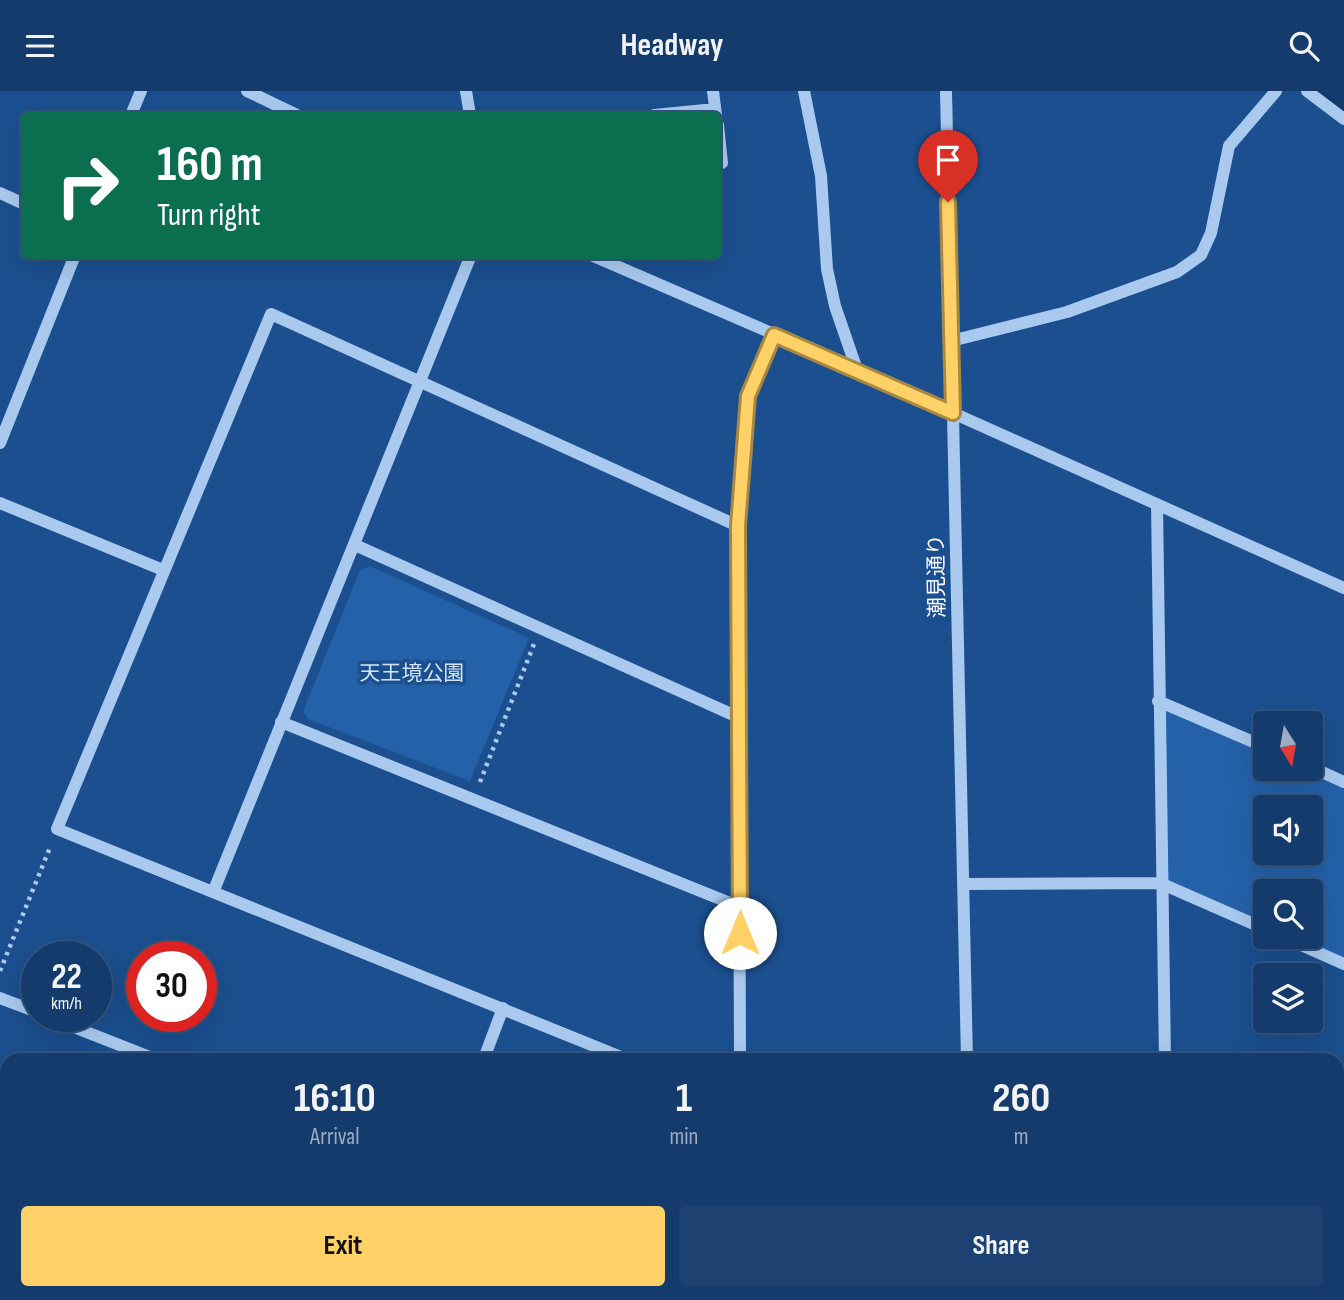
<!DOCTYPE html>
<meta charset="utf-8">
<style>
:root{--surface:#143b6b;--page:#1d4271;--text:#f1f3f6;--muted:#9dadc1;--line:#33557e;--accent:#ffd166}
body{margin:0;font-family:"Sofia Sans Condensed","Noto Sans JP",sans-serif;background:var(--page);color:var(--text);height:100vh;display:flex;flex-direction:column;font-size:26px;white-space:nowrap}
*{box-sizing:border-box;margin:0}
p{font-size:23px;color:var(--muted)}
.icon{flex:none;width:38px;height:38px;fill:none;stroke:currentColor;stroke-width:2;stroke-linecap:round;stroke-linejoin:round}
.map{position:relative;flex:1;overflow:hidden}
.sheet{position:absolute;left:0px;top:962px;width:1344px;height:247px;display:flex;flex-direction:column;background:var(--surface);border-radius:21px 21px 0 0;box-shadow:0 7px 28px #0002,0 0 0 2px var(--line)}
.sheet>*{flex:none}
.guide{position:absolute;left:21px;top:21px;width:700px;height:147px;border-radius:7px;box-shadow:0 7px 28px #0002,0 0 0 2px var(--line);background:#0b6e4f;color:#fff;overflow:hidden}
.needle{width:46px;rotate:169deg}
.fabs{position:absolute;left:1253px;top:620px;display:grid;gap:14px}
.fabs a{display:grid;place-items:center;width:70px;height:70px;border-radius:7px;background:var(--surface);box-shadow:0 7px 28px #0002,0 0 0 2px var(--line);font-size:35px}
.speed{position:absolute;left:21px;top:850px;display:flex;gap:14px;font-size:35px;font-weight:700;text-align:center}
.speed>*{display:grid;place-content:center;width:91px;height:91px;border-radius:50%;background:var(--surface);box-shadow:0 7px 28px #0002,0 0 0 2px var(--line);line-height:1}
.speed small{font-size:18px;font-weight:400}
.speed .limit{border:10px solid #d22;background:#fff;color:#111}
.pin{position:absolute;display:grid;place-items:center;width:60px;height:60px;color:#fff;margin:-72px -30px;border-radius:50% 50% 50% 0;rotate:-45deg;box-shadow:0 0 7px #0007}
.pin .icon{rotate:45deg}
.me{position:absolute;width:77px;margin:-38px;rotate:0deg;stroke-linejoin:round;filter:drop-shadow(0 0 5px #0008)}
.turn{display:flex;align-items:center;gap:24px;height:147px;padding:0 21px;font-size:32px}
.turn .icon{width:91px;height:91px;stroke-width:2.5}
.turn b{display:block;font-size:49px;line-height:60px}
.eta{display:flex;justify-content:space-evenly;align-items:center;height:119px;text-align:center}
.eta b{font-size:42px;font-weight:700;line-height:49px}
.action{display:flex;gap:14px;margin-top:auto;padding:14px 21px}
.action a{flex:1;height:80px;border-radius:7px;background:var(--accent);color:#111;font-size:28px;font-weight:700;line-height:80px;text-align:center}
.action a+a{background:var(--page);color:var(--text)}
header{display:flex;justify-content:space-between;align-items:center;height:91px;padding:0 21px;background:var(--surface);font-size:32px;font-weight:700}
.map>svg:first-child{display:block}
.green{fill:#2461a8;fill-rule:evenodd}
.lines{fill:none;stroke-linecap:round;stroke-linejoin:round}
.river{stroke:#123a6d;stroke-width:46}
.path{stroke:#a9c9ee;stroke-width:4.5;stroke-dasharray:3.5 5;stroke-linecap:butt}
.minor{stroke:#a9c9ee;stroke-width:12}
.route-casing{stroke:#a68842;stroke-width:18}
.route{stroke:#ffd166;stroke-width:12}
.labels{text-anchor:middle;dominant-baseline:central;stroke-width:7;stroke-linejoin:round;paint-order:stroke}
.street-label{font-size:21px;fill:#fff;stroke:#1b4f8f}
.park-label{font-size:21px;fill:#cfe3fa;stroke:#1b4f8f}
</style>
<header><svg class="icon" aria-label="menu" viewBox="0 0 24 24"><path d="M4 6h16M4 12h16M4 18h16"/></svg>Headway<svg class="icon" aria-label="search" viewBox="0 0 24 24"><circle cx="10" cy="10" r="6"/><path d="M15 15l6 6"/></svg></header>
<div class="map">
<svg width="1344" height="1209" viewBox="0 0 1344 1209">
<rect width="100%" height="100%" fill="#1b4f8f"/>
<!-- green -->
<path class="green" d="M370,475L529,547L470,690L308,628L303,620L360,479Z
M1158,610L1265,656V677H1311L1344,691V873L1281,845H1311V800H1265V838L1160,792ZM1265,716H1311V761H1265Z
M0,1101L7,1104V1202H82L71,1209H0Z"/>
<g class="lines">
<!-- river -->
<path class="river" d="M1341,0L1344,2"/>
<!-- path -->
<path class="path" d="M480,691L534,553
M0,880L51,754"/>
<!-- minor -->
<path class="minor" d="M247,0L297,24
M466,0L470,24
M713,0L716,24
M804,0L821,85L827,178L835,215L857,279
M946,0L967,970
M1307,0L1344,28
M131,24L141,0
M654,24L715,18
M718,34L722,72
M0,102L24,113
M591,164L857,279L1344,497
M951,250L1067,221L1177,181L1201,164L1211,142L1229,55L1276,0
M0,352L75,164
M0,412L163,479
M1157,413L1165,970
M355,454L740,627
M1158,610L1265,656
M281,631L740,816
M1311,676L1344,691
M965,793L1160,792L1265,838
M214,799L471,164
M1281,845L1344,873
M0,907L37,921
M48,926L160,970
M483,970L503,917
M631,970L57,738L271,223L738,435
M740,970L738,435L748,305L774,244
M1337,1083L1344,1086
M0,1089L7,1092
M281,1202L298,1209
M736,1202L752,1209
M970,1202V1209
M1171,1202L1172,1209
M1196,1202L1213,1209
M85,1209L94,1202
M387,1209L390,1202"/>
</g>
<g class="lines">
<defs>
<path id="route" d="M740,842L738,435L748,305L774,244L953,322L948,111"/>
</defs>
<!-- route casing -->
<use href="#route" class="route-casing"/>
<!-- route -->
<use href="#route" class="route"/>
</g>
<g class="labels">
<!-- street labels -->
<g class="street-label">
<text transform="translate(937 485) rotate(-91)">潮見通り</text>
</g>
<!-- park labels -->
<g class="park-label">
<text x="412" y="582">天王境公園</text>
</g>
</g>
</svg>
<div class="fabs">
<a><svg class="needle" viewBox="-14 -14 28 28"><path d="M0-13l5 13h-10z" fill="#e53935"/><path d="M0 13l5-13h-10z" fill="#9dadc1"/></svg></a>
<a><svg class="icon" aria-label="sound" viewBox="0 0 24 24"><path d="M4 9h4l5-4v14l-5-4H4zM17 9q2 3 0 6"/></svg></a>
<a><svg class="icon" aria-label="search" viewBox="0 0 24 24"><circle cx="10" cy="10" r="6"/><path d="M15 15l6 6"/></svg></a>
<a><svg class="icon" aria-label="layers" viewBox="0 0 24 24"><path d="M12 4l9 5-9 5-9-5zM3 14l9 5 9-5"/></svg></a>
</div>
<div class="speed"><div>22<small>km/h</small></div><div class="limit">30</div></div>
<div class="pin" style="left:948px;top:111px;background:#d93025"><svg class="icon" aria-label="arrive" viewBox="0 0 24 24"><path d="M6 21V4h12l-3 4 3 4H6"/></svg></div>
<svg class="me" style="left:740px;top:842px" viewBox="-20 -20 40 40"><circle r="19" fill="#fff"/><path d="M0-13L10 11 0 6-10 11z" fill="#ffd166"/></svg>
<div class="guide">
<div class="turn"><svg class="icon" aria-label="right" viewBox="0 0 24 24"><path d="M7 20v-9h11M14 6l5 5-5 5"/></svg><div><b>160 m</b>Turn right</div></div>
</div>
<section class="sheet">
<div class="eta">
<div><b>16:10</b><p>Arrival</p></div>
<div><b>1</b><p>min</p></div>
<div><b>260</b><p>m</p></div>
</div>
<div class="action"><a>Exit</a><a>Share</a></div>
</section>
</div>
